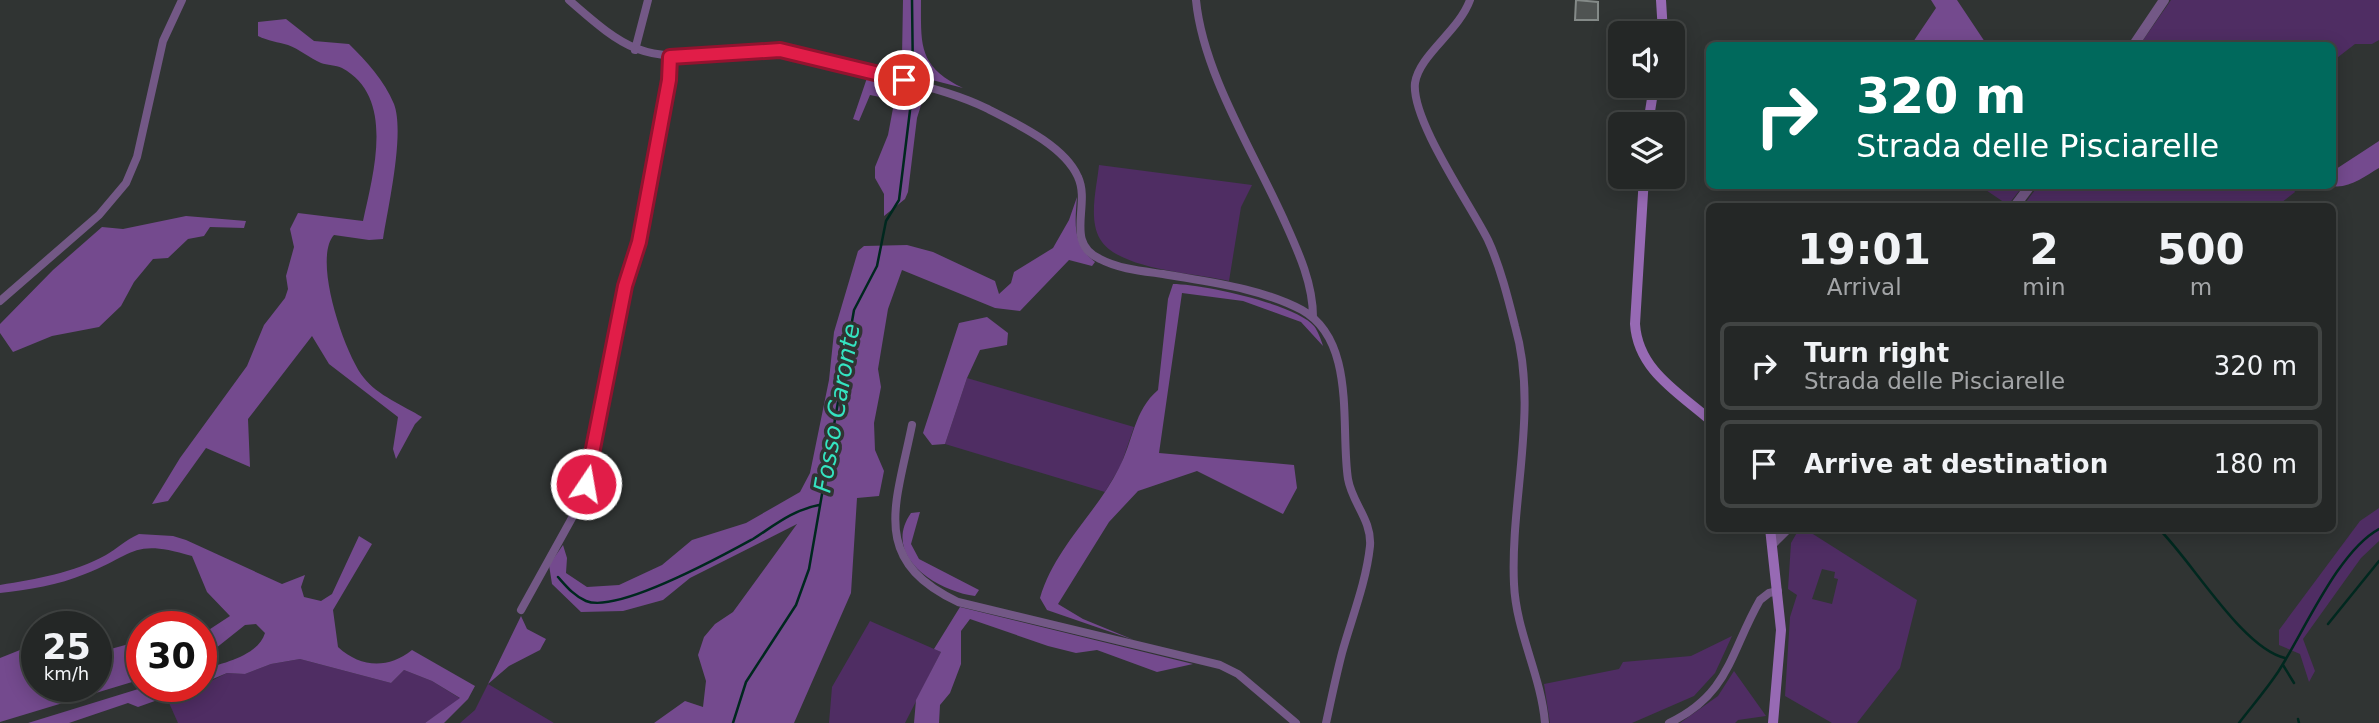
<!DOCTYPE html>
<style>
:root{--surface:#242726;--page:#303332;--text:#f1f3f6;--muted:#a3a5a7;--line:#414443}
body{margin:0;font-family:"DejaVu Sans",sans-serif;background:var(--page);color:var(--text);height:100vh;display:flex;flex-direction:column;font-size:26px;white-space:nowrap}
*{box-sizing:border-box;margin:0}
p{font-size:23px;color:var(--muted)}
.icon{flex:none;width:38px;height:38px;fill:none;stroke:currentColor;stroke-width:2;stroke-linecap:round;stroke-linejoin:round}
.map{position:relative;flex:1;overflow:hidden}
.details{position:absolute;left:1706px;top:203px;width:630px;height:329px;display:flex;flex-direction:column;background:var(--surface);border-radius:10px;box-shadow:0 4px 18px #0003,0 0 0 2px var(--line)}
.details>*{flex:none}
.guide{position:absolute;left:1706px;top:42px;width:630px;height:147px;border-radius:10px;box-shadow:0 4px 18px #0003,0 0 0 2px var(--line);background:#00695c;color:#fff;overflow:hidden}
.fabs{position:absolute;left:1608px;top:21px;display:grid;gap:14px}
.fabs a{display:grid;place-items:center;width:77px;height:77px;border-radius:10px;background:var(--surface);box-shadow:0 4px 18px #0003,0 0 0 2px var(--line);font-size:35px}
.speed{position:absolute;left:21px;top:611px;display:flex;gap:14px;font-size:35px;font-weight:700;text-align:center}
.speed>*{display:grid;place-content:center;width:91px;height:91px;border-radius:50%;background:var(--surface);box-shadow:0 4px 18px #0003,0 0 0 2px var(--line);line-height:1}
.speed small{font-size:18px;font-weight:400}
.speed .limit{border:10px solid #d22;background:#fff;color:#111}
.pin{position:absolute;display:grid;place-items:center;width:60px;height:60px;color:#fff;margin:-30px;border:4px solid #fff;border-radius:50%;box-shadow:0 2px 7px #0007}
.me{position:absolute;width:77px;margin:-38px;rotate:12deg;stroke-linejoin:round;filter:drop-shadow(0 0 5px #0008)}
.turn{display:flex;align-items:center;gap:24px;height:147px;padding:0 35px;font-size:32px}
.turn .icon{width:91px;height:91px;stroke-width:2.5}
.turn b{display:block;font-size:49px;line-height:60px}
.eta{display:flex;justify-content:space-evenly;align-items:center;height:119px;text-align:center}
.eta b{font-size:42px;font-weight:800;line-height:49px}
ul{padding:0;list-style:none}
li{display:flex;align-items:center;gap:21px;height:88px;margin:0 14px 10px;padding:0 21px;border:4px solid var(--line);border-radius:10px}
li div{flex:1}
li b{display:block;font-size:26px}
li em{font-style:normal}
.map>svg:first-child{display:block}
.green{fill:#4f2d63;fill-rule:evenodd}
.forest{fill:#744a8e}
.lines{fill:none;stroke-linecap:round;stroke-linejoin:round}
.stream{stroke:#00281f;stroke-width:2.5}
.building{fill:#4f5352;stroke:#848a88;stroke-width:2}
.minor{stroke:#735886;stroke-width:8}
.tertiary{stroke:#735886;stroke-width:10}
.secondary{stroke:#976ab4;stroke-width:10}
.route-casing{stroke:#92132f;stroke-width:18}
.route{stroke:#e11d48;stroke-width:12}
.labels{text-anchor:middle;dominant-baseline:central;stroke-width:7;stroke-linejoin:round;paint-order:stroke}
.water-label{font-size:24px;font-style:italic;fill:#34e4c1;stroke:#303433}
</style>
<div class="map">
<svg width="2379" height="723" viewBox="0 0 2379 723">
<rect width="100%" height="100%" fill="#303433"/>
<!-- green -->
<path class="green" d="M2171,0H2379V40L2372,44H2355L2333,61V46H2139Z
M1099,165L1252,185L1241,207L1229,281C1196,273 1118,270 1100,239C1088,219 1097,186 1099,165Z
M1980,186H2023L2008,205Z
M2038,186H2292L2295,192L2277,206H2023Z
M967,378L1134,427L1121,465L1105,492L945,444Z
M2379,508V541L2361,558L2303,639L2315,671L2309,682L2300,654L2279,645V630L2360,521Z
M1799,529H1805L1917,600L1900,668L1857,723H1832L1785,696L1790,617L1797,595L1788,589L1791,543ZM1822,569L1835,572L1834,578L1838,579L1832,604L1812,599Z
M870,621L941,652L905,723H829L832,687Z
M1732,636L1715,673L1694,696L1632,723H1550L1544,684L1619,669L1623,662L1691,656Z
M300,659L391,683L404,670L432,681L461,699L425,723H178L166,696L201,686L227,673L245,674L271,664Z
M1734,671L1766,716L1738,720L1735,723H1680L1718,696Z
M488,684L554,723H460L475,710Z"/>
<!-- forest -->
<path class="forest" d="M903,0H921C921,46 918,66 963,88L878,66L902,57Z
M1931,0H1957L1987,45H1911L1936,8Z
M286,19L314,41L349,44C367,62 384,80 394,104C405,133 388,207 383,239L369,240L334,235C312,259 345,355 364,378C377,395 404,406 422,417L415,424L396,459L393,449L398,417L329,364L312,336L248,419L250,467L206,448L168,501L152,504L180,458L247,366L264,325L285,298L288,289L286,276L294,247L290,229L298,213L363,221C373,174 396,97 342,68C336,65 327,65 321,63C310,58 299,49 288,45C278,42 268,41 258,36V22Z
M868,75L925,92L917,118L908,192L905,199L884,216V194L875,178V167L888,135L894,103L890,99L870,95L859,121L853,119Z
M2379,141V168C2365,176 2349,189 2332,186L2333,171Z
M1077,197C1075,224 1072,244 1095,262L1092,266L1069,260L1020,311L995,308L902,270L888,309L878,369L881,387L874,423L875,450L884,471L879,496L857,498L851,593L794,723H654L685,701L703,707L706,681L698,655L704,637L715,624L733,612L797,524L690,578L663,600L623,611L581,612L552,584L549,565L563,545L567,558L566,573L587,587L619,585L662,565L692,540L746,523L800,492L810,473L829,380L834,332L858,251L864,246L907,245L933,252L995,281L999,294L1011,283L1014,272L1053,248L1069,220Z
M186,216L246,221L244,228L210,227L204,236L188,239L168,258L153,259L134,282L121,306L99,327L52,336L13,352L0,333V324L53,270L102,227L123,229Z
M1173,284C1201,284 1296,304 1314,326C1318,331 1321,340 1323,346L1301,322L1243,301L1182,293L1159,453L1294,465L1297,488L1283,514L1197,471L1138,491L1109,522L1058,604L1083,619L1134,640L1047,610L1040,598C1055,547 1096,514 1119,468C1133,442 1134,410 1158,390L1168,299Z
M987,317L1008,333L1007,345L980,350L967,378L945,444L932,445L923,433L959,323Z
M920,512L911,544L919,559L979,590L975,596C937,591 881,556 911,513Z
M139,534L173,536L186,540L282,584L305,575L301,587L304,597L321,601L332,594L359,536L372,544L333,610L338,647C361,668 388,669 412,650L475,686L468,699L444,723H425L460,698L432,681L404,670L391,683L300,659L271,664L245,674L227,673L201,684V670C223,663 258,656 265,633L256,624L245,625L201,660V635L230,616L207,592L192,556C132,538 136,554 85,574C59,585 28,590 0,593V585C37,579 73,573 106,555C117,549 125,540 139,534Z
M960,607L1193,664L1157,672L1097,650L1076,653L1048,646L970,619L961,631V664L950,693L940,705L939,723H914L916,700L941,652L934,649Z
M521,616L527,629L546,639L540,650L509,666L488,684Z
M129,644H142V679L0,722V658L20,650L37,658V686H96V653Z
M148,686H197L138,707L128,703L69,723H28Z"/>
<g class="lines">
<!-- stream -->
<path class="stream" d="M912,0L913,79
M2158,528C2192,561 2242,648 2285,658
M558,577C566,586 574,596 586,601C617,614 722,556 753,539C775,525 793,510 819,505
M2328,624L2379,561
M2283,665L2294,683
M2298,719L2299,723
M733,723L746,682L796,605L809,569L854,310L877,266L886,221L899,200L913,86
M2239,723C2252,706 2266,690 2278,672C2304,632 2338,551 2379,529"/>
</g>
<!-- building -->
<path class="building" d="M1576,0L1598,2V20H1575Z"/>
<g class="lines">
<!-- minor -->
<path class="minor" d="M569,0C627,51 642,61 721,54C740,52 760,48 779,50C819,52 861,67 899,79C928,87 959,95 986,108C1015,123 1064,145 1078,177C1091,205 1064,243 1100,259C1119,269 1142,271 1163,274C1208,282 1261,288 1302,310C1357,341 1340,428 1348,479C1352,503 1372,520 1370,546C1366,583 1352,617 1342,653C1336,676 1331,700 1326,723
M1196,0C1203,73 1254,153 1284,220C1298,251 1313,283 1313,317
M1470,0C1459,31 1419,55 1415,83C1411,120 1470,204 1488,240C1500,266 1508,298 1515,326C1539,409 1510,499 1514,584C1516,632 1541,675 1545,723
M635,50L648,0
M0,301L99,215L126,183L137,157L163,41L182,0
M912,425C896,505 869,560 958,602L1220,665L1238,674L1296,723
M521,610L572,518L586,484L625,286L639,242L669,80L670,57
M1669,723C1730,694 1730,652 1760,600L1769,593L1778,591"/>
<!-- tertiary -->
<path class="tertiary" d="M2133,46L2164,0
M2015,206L2030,186
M1773,543L1788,528"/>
<!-- secondary -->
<path class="secondary" d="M1661,0L1663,33
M1648,124L1654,86
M1644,177L1635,324C1638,370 1678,392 1710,420
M1770,528L1781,630L1773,723"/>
</g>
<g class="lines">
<defs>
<path id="route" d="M586,484L625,286L639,242L669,80L670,57L780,50L904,80"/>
</defs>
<!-- route casing -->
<use href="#route" class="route-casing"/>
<!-- route -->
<use href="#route" class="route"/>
</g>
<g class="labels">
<!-- water labels -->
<g class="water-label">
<text transform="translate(837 408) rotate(-80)">Fosso Caronte</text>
</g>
</g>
</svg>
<div class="fabs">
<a><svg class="icon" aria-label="sound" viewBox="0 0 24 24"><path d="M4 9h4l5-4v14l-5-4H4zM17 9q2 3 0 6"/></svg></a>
<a><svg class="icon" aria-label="layers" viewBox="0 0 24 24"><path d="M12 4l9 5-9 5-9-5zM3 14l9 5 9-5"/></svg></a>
</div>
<div class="speed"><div>25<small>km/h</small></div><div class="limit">30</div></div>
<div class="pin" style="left:904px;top:80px;background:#d93025"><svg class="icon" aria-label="arrive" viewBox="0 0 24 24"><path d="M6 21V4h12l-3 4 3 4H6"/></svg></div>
<svg class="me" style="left:586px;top:484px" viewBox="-20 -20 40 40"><circle r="17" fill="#e11d48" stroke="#fff" stroke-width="3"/><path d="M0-11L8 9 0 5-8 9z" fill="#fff"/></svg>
<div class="guide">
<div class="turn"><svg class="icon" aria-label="right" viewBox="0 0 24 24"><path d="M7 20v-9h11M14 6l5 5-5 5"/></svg><div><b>320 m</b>Strada delle Pisciarelle</div></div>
</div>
<section class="details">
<div class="eta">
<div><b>19:01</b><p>Arrival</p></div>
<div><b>2</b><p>min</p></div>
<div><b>500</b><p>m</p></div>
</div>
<ul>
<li><svg class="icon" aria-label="right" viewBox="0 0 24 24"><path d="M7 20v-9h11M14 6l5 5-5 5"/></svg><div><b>Turn right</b><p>Strada delle Pisciarelle</p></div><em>320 m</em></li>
<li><svg class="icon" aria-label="arrive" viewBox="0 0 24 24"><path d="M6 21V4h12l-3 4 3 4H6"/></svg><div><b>Arrive at destination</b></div><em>180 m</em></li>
</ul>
</section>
</div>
